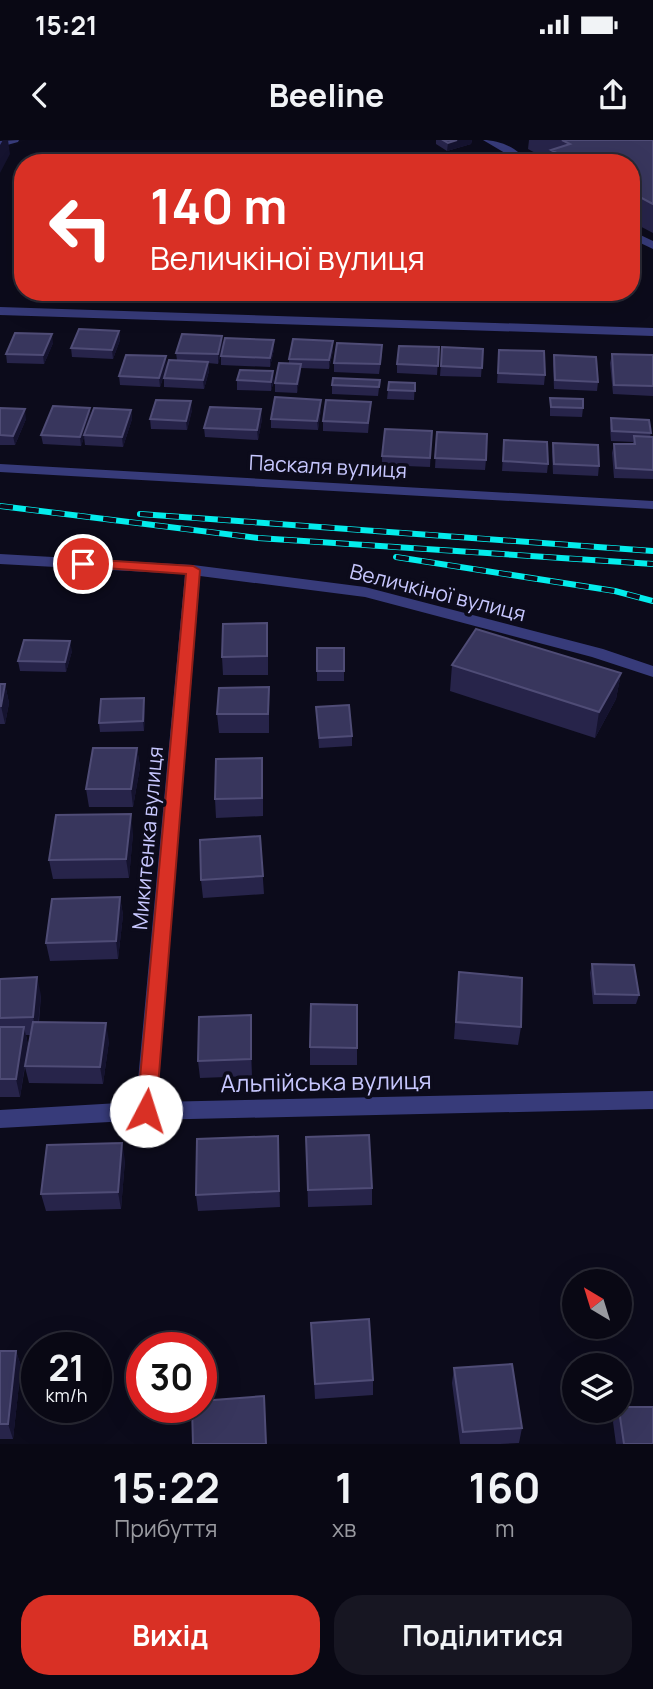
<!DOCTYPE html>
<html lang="uk">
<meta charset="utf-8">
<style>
:root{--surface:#090814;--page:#171622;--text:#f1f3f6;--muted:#999aa0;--line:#292934;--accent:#d93025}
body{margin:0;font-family:Manrope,sans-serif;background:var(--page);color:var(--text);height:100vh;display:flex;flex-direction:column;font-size:26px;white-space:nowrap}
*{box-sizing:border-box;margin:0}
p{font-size:23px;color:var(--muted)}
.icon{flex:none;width:38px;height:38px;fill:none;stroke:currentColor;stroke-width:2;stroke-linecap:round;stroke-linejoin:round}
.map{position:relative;height:1304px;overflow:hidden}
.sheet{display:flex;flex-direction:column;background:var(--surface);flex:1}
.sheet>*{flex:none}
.banner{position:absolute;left:14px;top:14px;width:626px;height:147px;border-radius:28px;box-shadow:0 7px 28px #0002,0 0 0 2px var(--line);background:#d93025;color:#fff;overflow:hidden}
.needle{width:46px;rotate:322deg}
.controls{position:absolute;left:562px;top:1129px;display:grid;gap:14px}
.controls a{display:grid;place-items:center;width:70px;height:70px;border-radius:50%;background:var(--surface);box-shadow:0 7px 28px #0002,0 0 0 2px var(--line);font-size:35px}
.speed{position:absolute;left:21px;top:1192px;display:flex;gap:14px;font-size:35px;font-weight:700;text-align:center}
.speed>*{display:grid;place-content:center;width:91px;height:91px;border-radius:50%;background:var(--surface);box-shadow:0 7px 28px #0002,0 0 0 2px var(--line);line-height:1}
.speed small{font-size:18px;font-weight:400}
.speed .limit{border:10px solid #d22;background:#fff;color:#111}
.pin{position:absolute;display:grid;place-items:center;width:60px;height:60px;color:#fff;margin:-30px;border:4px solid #fff;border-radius:50%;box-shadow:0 2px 7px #0007}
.me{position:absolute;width:77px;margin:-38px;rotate:5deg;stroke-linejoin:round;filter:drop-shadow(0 0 5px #0008)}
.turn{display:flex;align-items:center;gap:24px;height:147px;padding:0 21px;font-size:32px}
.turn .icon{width:91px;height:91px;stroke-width:2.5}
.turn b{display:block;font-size:49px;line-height:60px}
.eta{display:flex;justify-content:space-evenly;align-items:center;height:119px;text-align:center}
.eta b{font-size:42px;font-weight:700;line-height:49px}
.primary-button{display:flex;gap:14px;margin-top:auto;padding:14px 21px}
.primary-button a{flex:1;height:80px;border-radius:28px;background:var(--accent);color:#fff;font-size:28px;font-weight:700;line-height:80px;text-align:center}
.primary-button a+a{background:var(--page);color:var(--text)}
.status{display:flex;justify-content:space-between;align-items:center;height:49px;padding:0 35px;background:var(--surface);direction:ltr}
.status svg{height:19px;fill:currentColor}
header{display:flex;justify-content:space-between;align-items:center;height:91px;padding:0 21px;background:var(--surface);font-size:32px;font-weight:700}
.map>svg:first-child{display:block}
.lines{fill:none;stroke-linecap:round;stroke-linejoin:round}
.minor{fill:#373b7a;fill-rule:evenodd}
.rail-casing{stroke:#04edec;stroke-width:6}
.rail{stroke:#0c0b1b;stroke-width:4.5;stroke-dasharray:13;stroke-linecap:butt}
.wall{fill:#27244a;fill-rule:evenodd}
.shaded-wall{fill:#15132f}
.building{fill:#38365d;stroke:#4f4c76;stroke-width:2}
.route{fill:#d93025;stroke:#8d1f18;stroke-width:2}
.labels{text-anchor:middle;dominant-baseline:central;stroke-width:7;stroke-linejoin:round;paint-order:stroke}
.street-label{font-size:21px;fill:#c7c7fe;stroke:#0c0b1b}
.near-street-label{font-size:24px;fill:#c7c7fe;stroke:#0c0b1b}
</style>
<div class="status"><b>15:21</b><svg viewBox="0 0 49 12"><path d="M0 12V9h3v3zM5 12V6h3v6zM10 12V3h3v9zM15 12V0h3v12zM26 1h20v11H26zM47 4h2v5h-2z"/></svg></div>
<header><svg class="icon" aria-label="back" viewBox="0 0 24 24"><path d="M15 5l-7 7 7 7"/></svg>Beeline<svg class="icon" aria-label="share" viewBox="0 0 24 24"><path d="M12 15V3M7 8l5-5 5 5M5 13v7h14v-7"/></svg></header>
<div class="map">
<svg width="653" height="1304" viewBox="0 0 653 1304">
<rect width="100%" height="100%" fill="#0c0b1b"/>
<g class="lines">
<!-- minor -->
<path class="minor" d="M19,0L18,2L0,7V1Z
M483,0C499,0 520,8 527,23H517L515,19Z
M632,91L653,101V109L632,99Z
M0,167L653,188V196L0,175Z
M0,324L653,361V369L0,332Z
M0,414L193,425L365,447L603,509L653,526V537L592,517L365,457L200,436L157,962L653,951V969L146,980L0,988V970L136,962L185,434L0,424Z"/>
<defs>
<path id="rail" d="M0,366L258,398L653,424
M140,374L653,411
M396,417L615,451L653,461"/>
</defs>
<!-- rail casing -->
<use href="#rail" class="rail-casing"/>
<!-- rail -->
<use href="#rail" class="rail"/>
</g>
<!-- wall -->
<path class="wall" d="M436,0H472L471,4L447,11L436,4Z
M529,0H653V93L632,82V23H550V21L528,9Z
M23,115V142H15L14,133Z
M294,152H326L325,156L294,155Z
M327,152H366V158L327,156Z
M385,152H418L417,159L385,158Z
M422,152H464V162L422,160Z
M496,152H543L542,161L496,159Z
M552,152H579L578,159L553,158Z
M119,191L120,200L113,219L72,217L71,208Z
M274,200V209L270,227L221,225V216Z
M333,201V210L329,229L301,228L297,253L275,252V243L289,224V219Z
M53,203L44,224L7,223L6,214Z
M223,205L218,224L208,223L209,231L204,249L164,247V238L177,220L176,213Z
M439,207L437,235L397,233V224Z
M442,207L483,209L481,237L440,236Z
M499,210L545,235L544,245L497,243Z
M382,214L379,234L334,232V223Z
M612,214L653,215V256L613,254L610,223Z
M554,215L598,242L597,251L554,249L553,224Z
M167,226L160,247L120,245L119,236Z
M237,240H274L271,251L237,250Z
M380,240L378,256L332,254V245Z
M415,243L414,260L387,259L388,250Z
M550,258L583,268L582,277L550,276Z
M321,260V269L318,290L271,288V279Z
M371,262L368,293L323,291V281Z
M0,268L26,279L15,305H0Z
M131,270L132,279L123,307L85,305L84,297L81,306L43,304L41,295L91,275Z
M192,270L187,290L151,289L150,279Z
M611,278L651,293L650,297H653V339L614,338L612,313L614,304H633V302L611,301L610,288Z
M262,279L258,300L205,297L204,288Z
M432,291L430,327L382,325V316Z
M437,292L486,320L485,330L435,328Z
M504,300L548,324L547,333L502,331Z
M553,303L599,326L598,336L553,334L552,312Z
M268,501V535H223L222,517Z
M317,508H344V541H317Z
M72,511L66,532L20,531L18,521Z
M452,525L621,533L616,559L595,598L450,551Z
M0,544H5L9,563L5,584H0Z
M269,566V593H219L217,574Z
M316,567L352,596V606L319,608Z
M145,568L144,591L100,592L99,583Z
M137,608L140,627L133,667H89L86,649Z
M263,636V676L216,678L215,659Z
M133,693L129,738L53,739L49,720Z
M260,696L264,754L203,758L201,740Z
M120,757L123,775L118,819L50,821L46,803Z
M592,824L639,855L636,864H593L590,833Z
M459,832L521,887L518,905L454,899Z
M0,839L41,855L39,882L109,901L103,944L29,943L25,927L20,957H0ZM26,895H31L28,905Z
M357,865V925H310V907Z
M252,893V936L200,938L198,921Z
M278,996L280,1067L198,1071L196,1055Z
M306,997L372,1048V1065L308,1067Z
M125,1020L121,1069L46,1071L41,1054Z
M311,1183L373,1240V1255L315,1259Z
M0,1211H16L21,1226L13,1299H0Z
M454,1228L522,1288L519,1303L500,1304H460L452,1243Z
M617,1270H620L653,1304H616L613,1282Z"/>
<!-- shaded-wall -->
<path class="shaded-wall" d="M3,0H8L10,14L0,33V5Z
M457,0H472L471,4L447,11L448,3Z
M119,191L120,200L113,219L112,210Z
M52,194L53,203L44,224L43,215Z
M222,196L223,205L218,224V214Z
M274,200V209L270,227V218Z
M333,201V210L329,229V220Z
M166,216L167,226L160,247L159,238Z
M208,222L209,231L204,249L203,240Z
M301,224V233L297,253V244Z
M273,231L274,240L271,251V242Z
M321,260V269L318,290L317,281Z
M191,261L192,270L187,290L186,281Z
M90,268L91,277L81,306L80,297Z
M25,269L26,279L15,305L13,296Z
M261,269L262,279L258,300L257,290Z
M131,270L132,279L123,307L122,297Z
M70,501L72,511L66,532L65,522Z
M621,533L616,559L595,598L599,572Z
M5,544L9,563L5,584L1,566Z
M144,558L145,568L144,591L143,581Z
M137,608L140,627L133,667L131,649Z
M131,674L133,693L129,738L126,719Z
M120,757L123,775L118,819L116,801Z
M37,837L41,855L37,895L33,877Z
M251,875L252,893V936L251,919Z
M106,883L109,901L103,944L100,927Z
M24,887L28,905L20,957L16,939Z
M122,1003L125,1020L121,1069L118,1052Z
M16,1211L21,1226L13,1299L8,1284Z"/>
<!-- building -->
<path class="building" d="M443,0H457L448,3Z
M562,0H653V64L632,53V23H575L551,10L570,4Z
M23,115V134L14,133Z
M79,189L119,191L112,210L71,208Z
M15,193L52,194L43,215L6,214Z
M182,194L222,196L218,214L176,213Z
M225,198L274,200L270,218L221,216Z
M293,199L333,201L329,220L289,219Z
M337,203L382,205L380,224L334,223Z
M399,206L439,207L438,226L397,224Z
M442,207L483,209L482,228L441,226Z
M499,210L544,211L545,235L498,233Z
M612,214L653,215V246L614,245Z
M126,215L166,216L159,238L119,236Z
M554,215L596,217L598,242L555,240Z
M169,220L208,222L203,240L164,238Z
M279,223L301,224L297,244L275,243Z
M240,230L273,231L271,242L237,240Z
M333,238L380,240L379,247L332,245Z
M389,242L415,243V251L388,250Z
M275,257L321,260L317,281L271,279Z
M550,258L583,259V268L551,267Z
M156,260L191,261L186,281L150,279Z
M326,260L371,262L368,283L323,281Z
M53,266L90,268L80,297L41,295Z
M210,267L261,269L257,290L204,288Z
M0,268L25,269L13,296L0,295Z
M94,268L131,270L122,297L84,295Z
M611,278L649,280L651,293L612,291Z
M385,289L432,291L430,318L382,316Z
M437,292L487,294L486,320L435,318Z
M634,296L653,297V330L616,328L614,304H635Z
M504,300L547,302L548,324L503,321Z
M553,303L598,305L599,326L554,324Z
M267,483V516L222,517L223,484Z
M476,489L621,533L599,572L452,525Z
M24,500L70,501L65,522L18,521Z
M317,508H344V531H317Z
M0,544H5L1,566H0Z
M269,547L268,574H217L219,548Z
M144,558L143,581L99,583L101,559Z
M349,565L352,596L319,598L316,567Z
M93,608H137L131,649H86Z
M262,618V658L215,659L216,619Z
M131,674L126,719L49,720L56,675Z
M260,696L263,736L201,740L200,700Z
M120,757L116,801L46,803L52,759Z
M592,824L634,825L639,855L595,854Z
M459,832L522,838L521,887L456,882Z
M37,837L33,877L0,878V839Z
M311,864L357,865V908L310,907Z
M251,875V919L198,921L199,877Z
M33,882L106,883L100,927L25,926Z
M0,887H24L16,939H0Z
M369,995L372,1048L308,1050L306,997Z
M278,996L279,1051L196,1055L197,999Z
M122,1003L118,1052L41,1054L47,1005Z
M369,1179L373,1240L315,1244L311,1183Z
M0,1211H16L8,1284H0Z
M512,1224L522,1288L463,1292L454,1228Z
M264,1256L266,1304H193L192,1267H201V1261Z
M620,1267H653V1304H624L619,1270Z"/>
<!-- route -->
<path class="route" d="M83,419L193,426L200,430L156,971L153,977L146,979L139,977L137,971L186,434L78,426V421Z"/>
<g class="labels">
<!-- street labels -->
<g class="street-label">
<text transform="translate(328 326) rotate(3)">Паскаля вулиця</text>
<text transform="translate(438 452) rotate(14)">Величкіної вулиця</text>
<text transform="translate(147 698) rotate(-85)">Микитенка вулиця</text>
</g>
<!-- near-street labels -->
<g class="near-street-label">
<text transform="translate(326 941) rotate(-1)">Альпійська вулиця</text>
</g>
</g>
</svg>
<div class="controls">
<a><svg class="needle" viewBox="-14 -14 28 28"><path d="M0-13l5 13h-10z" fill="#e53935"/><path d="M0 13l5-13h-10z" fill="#999aa0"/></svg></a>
<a><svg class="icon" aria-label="layers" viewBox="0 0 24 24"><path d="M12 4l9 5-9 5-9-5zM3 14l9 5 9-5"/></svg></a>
</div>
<div class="speed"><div>21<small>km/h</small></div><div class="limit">30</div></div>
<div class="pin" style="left:83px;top:424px;background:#d93025"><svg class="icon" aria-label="arrive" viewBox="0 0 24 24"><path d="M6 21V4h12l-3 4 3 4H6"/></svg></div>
<svg class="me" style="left:146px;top:971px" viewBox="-20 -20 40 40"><circle r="19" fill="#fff"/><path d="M0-13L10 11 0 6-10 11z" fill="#d93025"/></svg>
<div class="banner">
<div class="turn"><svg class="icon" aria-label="left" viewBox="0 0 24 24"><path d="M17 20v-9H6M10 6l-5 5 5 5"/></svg><div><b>140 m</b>Величкіної вулиця</div></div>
</div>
</div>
<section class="sheet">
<div class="eta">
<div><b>15:22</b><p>Прибуття</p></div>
<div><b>1</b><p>хв</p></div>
<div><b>160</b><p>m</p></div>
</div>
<div class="primary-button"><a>Вихід</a><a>Поділитися</a></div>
</section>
